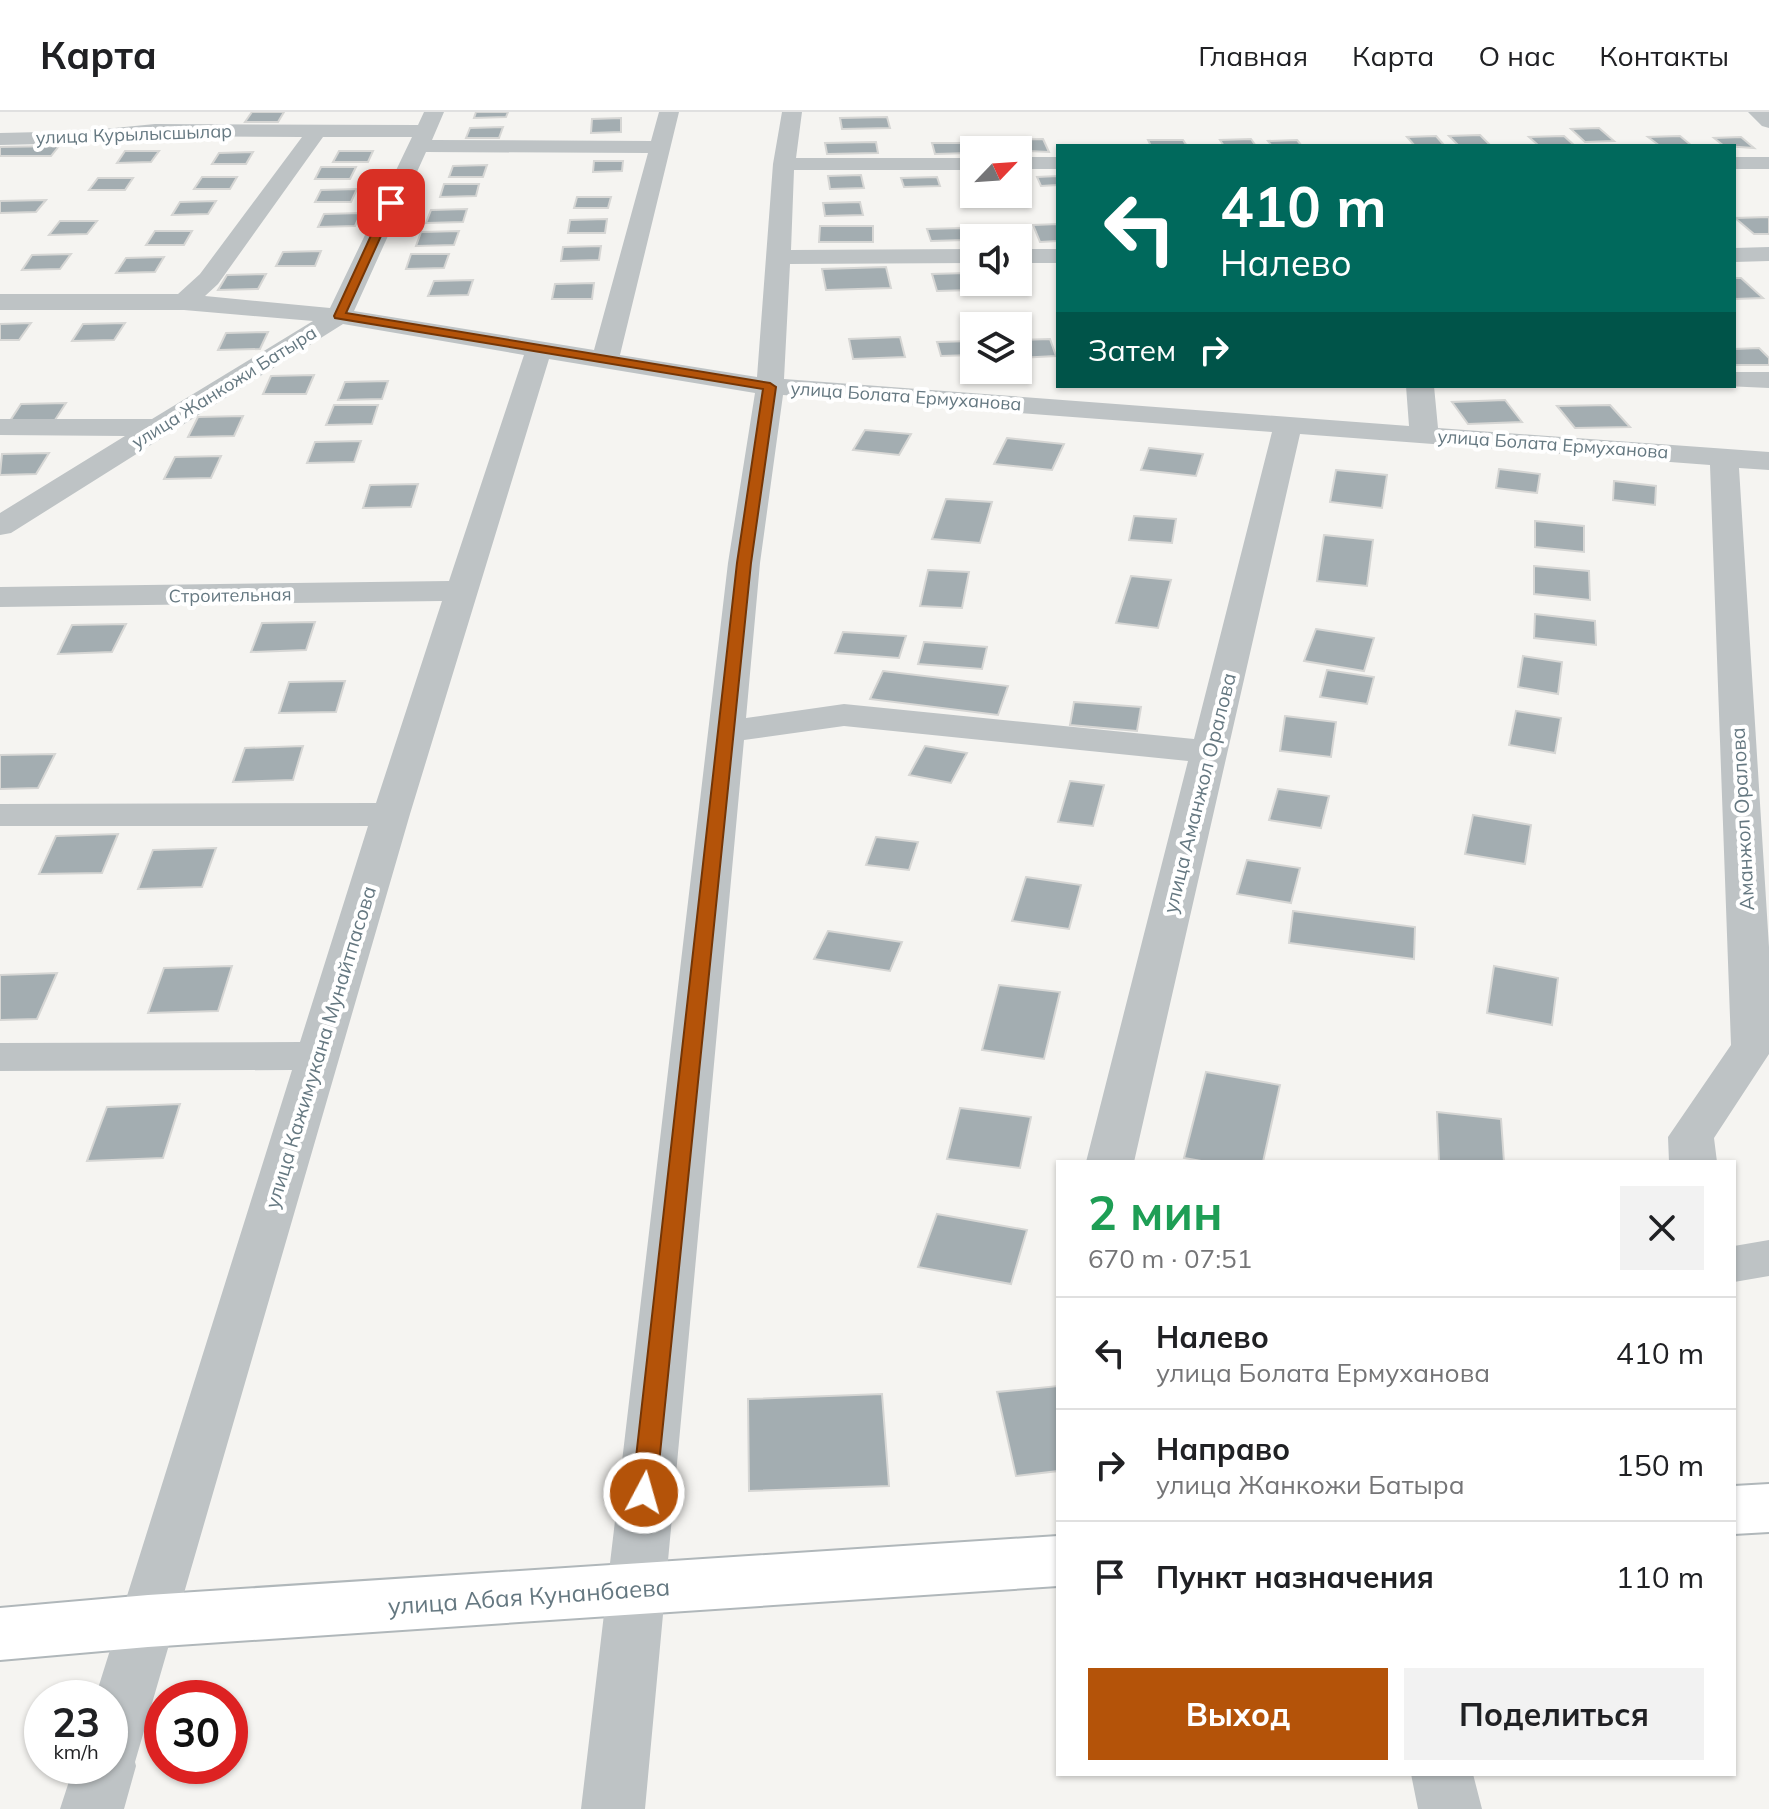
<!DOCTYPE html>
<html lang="ru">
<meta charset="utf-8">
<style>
:root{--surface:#fff;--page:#f2f2f2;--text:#202124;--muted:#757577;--line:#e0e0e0;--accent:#b45309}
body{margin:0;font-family:Mulish,sans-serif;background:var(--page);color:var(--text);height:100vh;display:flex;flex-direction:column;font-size:30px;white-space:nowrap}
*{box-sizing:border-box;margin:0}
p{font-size:26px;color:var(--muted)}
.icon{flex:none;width:44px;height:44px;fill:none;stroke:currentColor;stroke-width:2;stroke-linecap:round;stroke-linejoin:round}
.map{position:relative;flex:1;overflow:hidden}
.side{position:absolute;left:1056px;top:1048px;width:680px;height:616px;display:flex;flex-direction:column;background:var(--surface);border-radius:0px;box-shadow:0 2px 6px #0004}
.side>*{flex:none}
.top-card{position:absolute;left:1056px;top:32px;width:680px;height:244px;border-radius:0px;box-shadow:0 2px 6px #0004;background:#00695c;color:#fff;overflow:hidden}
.needle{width:52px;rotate:65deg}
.fabs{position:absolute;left:960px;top:24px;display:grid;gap:16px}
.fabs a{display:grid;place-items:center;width:72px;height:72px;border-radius:0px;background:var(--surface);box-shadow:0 2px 6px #0004;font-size:40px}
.speed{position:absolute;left:24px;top:1568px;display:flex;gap:16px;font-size:40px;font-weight:700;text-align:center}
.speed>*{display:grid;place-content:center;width:104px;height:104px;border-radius:50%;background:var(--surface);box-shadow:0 2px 6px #0004;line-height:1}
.speed small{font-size:20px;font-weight:400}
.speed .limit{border:12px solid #d22;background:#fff;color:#111}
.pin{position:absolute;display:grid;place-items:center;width:68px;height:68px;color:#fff;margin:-34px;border-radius:16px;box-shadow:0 4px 12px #0006}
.me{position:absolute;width:88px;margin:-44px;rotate:6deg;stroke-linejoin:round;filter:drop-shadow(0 0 6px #0008)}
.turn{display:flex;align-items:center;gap:28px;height:168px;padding:0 32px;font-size:36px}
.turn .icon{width:104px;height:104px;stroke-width:2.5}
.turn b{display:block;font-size:56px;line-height:68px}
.then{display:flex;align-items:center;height:76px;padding:0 32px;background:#0003;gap:16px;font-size:30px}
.round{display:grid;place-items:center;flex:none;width:84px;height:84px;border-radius:0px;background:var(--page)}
.headline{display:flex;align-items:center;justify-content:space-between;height:136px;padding:0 32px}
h1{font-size:48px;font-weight:700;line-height:60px;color:#1e9e55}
.button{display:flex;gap:16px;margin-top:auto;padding:16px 32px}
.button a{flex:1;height:92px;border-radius:0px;background:var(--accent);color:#fff;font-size:32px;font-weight:700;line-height:92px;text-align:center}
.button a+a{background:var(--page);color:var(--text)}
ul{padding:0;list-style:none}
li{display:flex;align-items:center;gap:24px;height:112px;padding:0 32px;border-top:2px solid var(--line)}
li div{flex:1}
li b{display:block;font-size:30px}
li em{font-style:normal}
header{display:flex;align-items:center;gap:48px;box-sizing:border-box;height:112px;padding:0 40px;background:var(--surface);border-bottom:2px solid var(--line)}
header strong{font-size:38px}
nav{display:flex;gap:44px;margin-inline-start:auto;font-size:28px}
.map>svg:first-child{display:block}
.building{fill:#a3adb1;stroke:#d6d6d4;stroke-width:2}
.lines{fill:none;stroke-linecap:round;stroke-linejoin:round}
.secondary-casing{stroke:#b0b7ba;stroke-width:4}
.street{fill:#bec3c5;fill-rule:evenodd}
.secondary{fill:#fff;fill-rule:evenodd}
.route{fill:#b45309;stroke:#753606;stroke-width:2}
.labels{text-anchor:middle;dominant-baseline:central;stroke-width:8;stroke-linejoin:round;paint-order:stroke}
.far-street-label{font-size:18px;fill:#657881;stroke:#fff}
.street-label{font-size:20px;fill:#657881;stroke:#fff}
.near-street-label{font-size:24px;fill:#657881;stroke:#fff}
</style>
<header>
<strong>Карта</strong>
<nav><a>Главная</a><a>Карта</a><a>О нас</a><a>Контакты</a></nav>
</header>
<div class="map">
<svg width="1769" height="1697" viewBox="0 0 1769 1697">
<rect width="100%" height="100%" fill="#f5f4f1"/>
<!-- building -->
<path class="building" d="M252,0H284L278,10H245Z
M476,0H508L506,5L474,6Z
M887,5L890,16L842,17L840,6Z
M621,6V20L591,21L592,7Z
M503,15L499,26H466L470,16Z
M1599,16L1614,29L1585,30L1571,17Z
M1480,23L1491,34H1459L1449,24Z
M1436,24L1444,33L1415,34L1407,25Z
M1564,24L1575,34H1539L1529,25Z
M1680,24L1692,34H1660L1648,25Z
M1741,25L1754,36L1724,34L1714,26Z
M1043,27L1049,40L1003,38L999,28Z
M1251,27L1256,34H1224L1220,28Z
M1148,28H1183L1187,34H1151Z
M1297,28L1302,34H1272L1268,29Z
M876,30L878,41L827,42L825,31Z
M932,31H967L971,41L935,42Z
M59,34L51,44H0V35Z
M125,39H159L151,50L117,51Z
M339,39H373L368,50H333Z
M253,40L246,52H212L219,41Z
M594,49H623L622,59L593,60Z
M487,53L483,65H449L453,54Z
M321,55H356L350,67H315Z
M861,63L864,76L830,77L828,64Z
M1058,64V73L1041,74L1037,65Z
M202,65H237L230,77H194Z
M937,65L940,74L904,75L901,66Z
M98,66H133L125,78H89Z
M444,72H479L476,84L440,85Z
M357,77L351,90H315L321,78Z
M577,85H611L608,96H574Z
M46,88L36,100L0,101V89Z
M216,89L208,102L172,103L180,90Z
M860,90L863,103L825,104L823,91Z
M467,97L463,110L426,111L431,98Z
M361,101L355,114L318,115L324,102Z
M1769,105V122H1754L1735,106Z
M607,107L605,121H568L570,108Z
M60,109H97L87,122L49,123Z
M1058,112V129L1040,130L1033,113Z
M820,114H873V130H819Z
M1012,114L1017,126H976L972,115Z
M962,116L966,128L931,129L927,117Z
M155,119H192L184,133H146Z
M459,119L454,133L416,134L421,120Z
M601,134L599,148L561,149L563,135Z
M321,139L315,154H276L283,140Z
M71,142L60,157L22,158L32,143Z
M411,142H449L444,156L406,157Z
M164,145L155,160L116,161L126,146Z
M886,155L891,176L826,178L822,157Z
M1018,160H1024L1030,174L988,176L986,170H1018Z
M967,161L973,178L937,179L932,162Z
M266,162L258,177L218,178L227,163Z
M1734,166H1741L1763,186L1734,187Z
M473,168L468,183L428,184L434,169Z
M594,171L592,187H552L555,172Z
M31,211L19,228H0V212Z
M125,211L114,228L72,229L83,212Z
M268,220L260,237L218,238L226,221Z
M900,225L905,245L853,247L849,227Z
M1050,227L1056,244L1018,246V228Z
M971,229L974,243L941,244L937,230Z
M1759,236L1769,246V253H1734V237Z
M314,263L306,282H263L271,264Z
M388,269L382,287L338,288L345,270Z
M1505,288L1522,310L1468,312L1452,290Z
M66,291L53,311L8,312L21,292Z
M334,293H378L372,312L326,313Z
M1610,293L1630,315L1575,316L1557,294Z
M243,304L234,324L188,325L198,305Z
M865,318L911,322L899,343L853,338Z
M1007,326L1064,332L1052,358L994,352Z
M361,329L354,350L307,351L315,330Z
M1149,336L1203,342L1196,364L1141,358Z
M49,341L36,362L0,363L2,342Z
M221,344L211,366L164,367L175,345Z
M1499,357L1540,362L1537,381L1496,376Z
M1336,358L1387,363L1382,396L1330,390Z
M1614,369L1656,374L1655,393L1613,388Z
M418,372L411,395L363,396L370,373Z
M946,387L992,390L980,431L932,427Z
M1134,404L1176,407L1172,431L1129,428Z
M1535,409L1584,414V440L1535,435Z
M1324,423L1373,428L1367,474L1317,469Z
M1534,454L1589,459L1590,488L1534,482Z
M928,458L969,460L962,496L920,494Z
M1131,464L1171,468L1158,516L1116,511Z
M1535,502L1595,509L1596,533L1534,526Z
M315,510L306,538L251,540L262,511Z
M126,512L112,540L58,542L72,513Z
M1316,517L1374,526L1364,559L1304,549Z
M843,520L906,524L899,546L835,541Z
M924,530L987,535L982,557L918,552Z
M1523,544L1562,550L1558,582L1518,575Z
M1327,558L1374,565L1367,592L1320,585Z
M883,559L1008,574L998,603L870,587Z
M345,569L336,600L279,601L289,570Z
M1074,590L1141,595L1137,619L1070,613Z
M1516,599L1561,606L1555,641L1509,633Z
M1285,604L1336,610L1331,645L1280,639Z
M303,634L293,668L233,670L245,636Z
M925,634L967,641L951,671L909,663Z
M55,642L38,676L0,677V643Z
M1070,669L1104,673L1093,714L1058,710Z
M1278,677L1329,684L1321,716L1269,708Z
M1473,703L1531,713L1525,752L1465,742Z
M118,722L102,761L39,762L56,724Z
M876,725L918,730L909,758L866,753Z
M216,736L202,775L138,777L153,738Z
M1247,748L1300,756L1291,791L1237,782Z
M1026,765L1081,773L1069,817L1012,809Z
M1293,799L1415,815L1414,847L1289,831Z
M828,819L902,830L890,859L814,847Z
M232,854L218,899L148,901L164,856Z
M1494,854L1558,866L1552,913L1487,901Z
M57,861L37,907L0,908V863Z
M999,873L1060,880L1044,947L982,938Z
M1206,960L1280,973L1263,1050H1207L1184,1046Z
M180,992L163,1046L87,1049L107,995Z
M960,996L1031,1005L1020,1056L947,1047Z
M1437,1000L1501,1007L1504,1050H1439Z
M937,1102L1027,1118L1011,1172L918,1155Z
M1058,1274V1359L1016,1364L997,1280Z
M882,1282L889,1374L749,1379L748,1287Z"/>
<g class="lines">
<defs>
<path id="secondary" d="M1769,1372V1420L1734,1422V1374Z
M1058,1424V1474L148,1535L0,1548V1496L148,1483Z"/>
</defs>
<!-- secondary casing -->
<use href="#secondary" class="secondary-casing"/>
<!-- street -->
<path class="street" d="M424,0H444L432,28L651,29L659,0H679L620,243L757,265L773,52L782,0H802L796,46H974V58H794L791,138L974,137V151L790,152L784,267L1409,314L1406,274H1434L1438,316L1769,340V358L1739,356L1769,835V942L1714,1026L1717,1050H1669L1668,1025L1731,933L1710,353L1300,322L1134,1050H1086L1188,649L844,614L744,628L645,1697H581L728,451L755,281L549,247L410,702L135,1650L136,1654L124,1697H60L74,1654H110V1586H95L292,958L0,959V931L300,930L368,714H0V692L376,691L442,489L0,495V475L449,469L524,243L343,212L11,421L0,423V401L125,324L0,323V307H152L313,209L184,198H0V182H178L200,162L302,25L155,24L84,31L0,33V21L84,19L155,12L418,13ZM323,25H412L330,196L205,184L218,172ZM426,40L648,41L594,238L354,199ZM783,283L1272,320L1194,627L844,592L746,606L760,451Z
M1748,0H1769V16L1762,14Z
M1018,45H1058V57H1018Z
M1734,45H1769V57H1734Z
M1769,135V149L1734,150V136Z
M1018,137H1058V151H1018Z
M1734,260H1769V276L1725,274H1734Z
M1769,1128V1164L1734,1170V1134Z
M1411,1662H1473L1482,1697H1418Z"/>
<!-- secondary -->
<use href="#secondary" class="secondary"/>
</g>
<!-- route -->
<path class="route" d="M391,88L396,91L346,201L770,271L776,275L751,451L656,1381L653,1388L644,1391L636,1388L632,1381L737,451L763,277L335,206L334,204L386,91Z"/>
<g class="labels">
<!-- far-street labels -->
<g class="far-street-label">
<text transform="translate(134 22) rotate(-2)">улица Курылысшылар</text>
<text transform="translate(224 275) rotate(-32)">улица Жанкожи Батыра</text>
<text transform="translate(906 284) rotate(4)">улица Болата Ермуханова</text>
<text transform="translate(1553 332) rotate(4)">улица Болата Ермуханова</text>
<text transform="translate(230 483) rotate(-1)">Строительная</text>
</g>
<!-- street labels -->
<g class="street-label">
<text transform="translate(1199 681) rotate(-76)">улица Аманжол Оралова</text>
<text transform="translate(1742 707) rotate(-93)">Аманжол Оралова</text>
<text transform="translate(320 935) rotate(-73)">улица Кажимукана Мунайтпасова</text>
</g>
<!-- near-street labels -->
<g class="near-street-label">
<text transform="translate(529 1484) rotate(-4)">улица Абая Кунанбаева</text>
</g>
</g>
</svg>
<div class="fabs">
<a><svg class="needle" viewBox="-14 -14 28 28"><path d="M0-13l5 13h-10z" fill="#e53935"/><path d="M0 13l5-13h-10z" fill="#757577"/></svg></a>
<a><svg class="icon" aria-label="sound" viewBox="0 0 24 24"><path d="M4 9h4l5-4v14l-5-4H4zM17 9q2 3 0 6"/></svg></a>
<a><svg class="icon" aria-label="layers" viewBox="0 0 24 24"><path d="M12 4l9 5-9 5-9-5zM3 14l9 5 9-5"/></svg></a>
</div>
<div class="speed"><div>23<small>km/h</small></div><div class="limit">30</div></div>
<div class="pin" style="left:391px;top:91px;background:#d93025"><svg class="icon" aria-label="arrive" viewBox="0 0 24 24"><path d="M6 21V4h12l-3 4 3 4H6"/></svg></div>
<svg class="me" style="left:644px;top:1381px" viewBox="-20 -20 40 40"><circle r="17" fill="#b45309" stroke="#fff" stroke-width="3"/><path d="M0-11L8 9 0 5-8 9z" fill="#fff"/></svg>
<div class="top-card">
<div class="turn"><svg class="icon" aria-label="left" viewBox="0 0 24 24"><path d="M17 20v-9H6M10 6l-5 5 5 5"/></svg><div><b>410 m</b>Налево</div></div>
<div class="then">Затем<svg class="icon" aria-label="right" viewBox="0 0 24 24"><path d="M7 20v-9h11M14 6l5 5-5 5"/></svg></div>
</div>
<section class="side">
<div class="headline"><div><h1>2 мин</h1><p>670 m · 07:51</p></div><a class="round"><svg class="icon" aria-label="close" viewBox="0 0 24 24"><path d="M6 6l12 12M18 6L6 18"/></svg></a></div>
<ul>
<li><svg class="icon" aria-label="left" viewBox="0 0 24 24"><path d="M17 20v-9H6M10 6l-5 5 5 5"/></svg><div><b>Налево</b><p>улица Болата Ермуханова</p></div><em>410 m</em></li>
<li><svg class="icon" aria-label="right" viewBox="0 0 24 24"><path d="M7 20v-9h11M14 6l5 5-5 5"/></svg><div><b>Направо</b><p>улица Жанкожи Батыра</p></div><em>150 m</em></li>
<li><svg class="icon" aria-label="arrive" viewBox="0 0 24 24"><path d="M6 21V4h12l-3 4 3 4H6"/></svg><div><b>Пункт назначения</b></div><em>110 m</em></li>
</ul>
<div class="button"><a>Выход</a><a>Поделиться</a></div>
</section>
</div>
